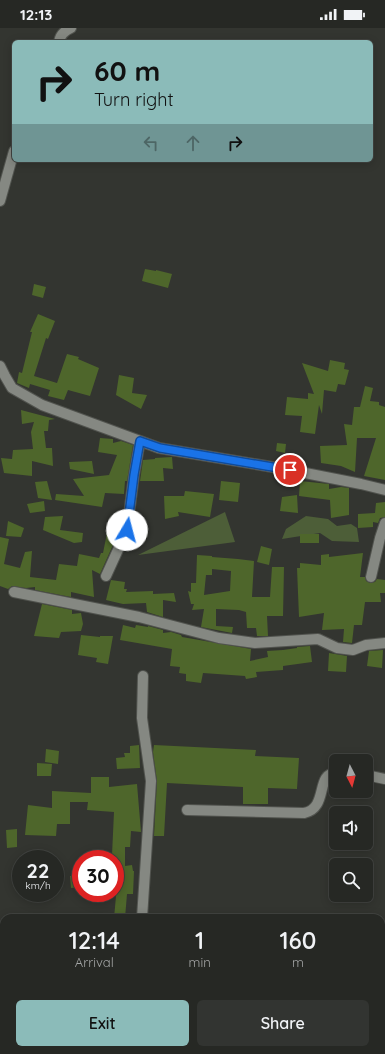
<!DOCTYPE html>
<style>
:root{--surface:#262824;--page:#323431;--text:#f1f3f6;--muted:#a4a6a6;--line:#424441;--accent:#8bbbb9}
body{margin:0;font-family:Quicksand,sans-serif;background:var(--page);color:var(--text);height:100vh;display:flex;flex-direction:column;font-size:15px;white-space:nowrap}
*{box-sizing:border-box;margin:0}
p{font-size:13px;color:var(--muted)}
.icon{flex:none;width:22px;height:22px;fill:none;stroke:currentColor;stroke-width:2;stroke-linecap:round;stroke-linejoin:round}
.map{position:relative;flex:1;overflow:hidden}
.details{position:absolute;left:0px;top:886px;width:385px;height:140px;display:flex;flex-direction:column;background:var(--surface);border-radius:12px 12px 0 0;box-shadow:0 2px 10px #0003,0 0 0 1px var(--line)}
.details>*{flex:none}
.hud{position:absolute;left:12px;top:12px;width:361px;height:122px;border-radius:6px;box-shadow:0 2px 10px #0003,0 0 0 1px var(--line);background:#8bbbb9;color:#111;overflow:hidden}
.needle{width:26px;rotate:174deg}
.fabs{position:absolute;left:329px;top:726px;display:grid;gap:8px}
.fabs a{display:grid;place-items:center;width:44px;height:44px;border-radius:6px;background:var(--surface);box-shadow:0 2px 10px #0003,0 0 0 1px var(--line);font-size:20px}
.speed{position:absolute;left:12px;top:822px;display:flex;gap:8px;font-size:20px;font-weight:700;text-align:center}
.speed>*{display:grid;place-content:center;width:52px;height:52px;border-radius:50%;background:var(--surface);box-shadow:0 2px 10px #0003,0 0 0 1px var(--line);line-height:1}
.speed small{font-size:10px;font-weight:400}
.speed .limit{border:6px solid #d22;background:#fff;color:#111}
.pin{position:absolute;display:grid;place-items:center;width:34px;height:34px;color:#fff;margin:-17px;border:2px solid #fff;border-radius:50%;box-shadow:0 1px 4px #0007}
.me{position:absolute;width:44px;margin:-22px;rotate:8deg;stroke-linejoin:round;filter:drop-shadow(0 0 3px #0008)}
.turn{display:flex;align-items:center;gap:14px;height:84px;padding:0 16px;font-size:18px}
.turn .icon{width:52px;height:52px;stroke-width:2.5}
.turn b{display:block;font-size:28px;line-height:34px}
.lanes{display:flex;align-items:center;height:38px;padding:0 16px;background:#0003;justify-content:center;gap:20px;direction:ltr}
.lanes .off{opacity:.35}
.eta{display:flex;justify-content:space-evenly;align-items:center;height:68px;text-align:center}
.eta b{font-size:24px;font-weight:600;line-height:28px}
.cta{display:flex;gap:8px;margin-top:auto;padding:8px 16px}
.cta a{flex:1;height:46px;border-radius:6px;background:var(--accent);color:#111;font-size:16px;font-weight:600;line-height:46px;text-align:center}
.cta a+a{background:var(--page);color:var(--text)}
.status{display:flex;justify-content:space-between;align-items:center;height:28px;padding:0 20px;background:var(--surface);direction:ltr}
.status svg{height:11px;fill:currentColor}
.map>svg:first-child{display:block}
.green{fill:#4d5e38}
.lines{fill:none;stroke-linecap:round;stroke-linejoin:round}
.stream{stroke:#121e01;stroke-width:3}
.building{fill:#4e662b;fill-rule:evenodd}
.minor-casing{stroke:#51534e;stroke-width:12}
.minor{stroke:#858882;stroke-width:10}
.route-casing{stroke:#114b97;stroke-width:10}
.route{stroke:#1a73e8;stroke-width:7}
</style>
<div class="status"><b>12:13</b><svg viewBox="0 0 49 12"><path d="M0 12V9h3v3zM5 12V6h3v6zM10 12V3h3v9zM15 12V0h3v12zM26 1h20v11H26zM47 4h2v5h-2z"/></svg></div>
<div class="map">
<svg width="385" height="1026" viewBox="0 0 385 1026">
<rect width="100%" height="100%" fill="#333530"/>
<!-- green -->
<path class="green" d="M225,484L235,514L138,527Z
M306,488L328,491L337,498L351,496L357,500L359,514L332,513L320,505L282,511L286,501Z"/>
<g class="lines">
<!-- stream -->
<path class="stream" d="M0,998H4"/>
</g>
<!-- building -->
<path class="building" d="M145,241L156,243V242L172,246L168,260L142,253Z
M34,256L46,259L43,270L32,267Z
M38,286L55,293L48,311L46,310L34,348L57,355L67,326L79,329L78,331L99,340L90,368L68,362L64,372L48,368L50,362L30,356L29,360L17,355L19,344L22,345L32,304H30Z
M330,332L345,335L344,341L349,342L345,357L338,356L336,364L324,362L322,386L319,377L315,406L300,404L302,388L285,387L287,369L308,371V365L314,366L302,335L328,343Z
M119,347L134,350L132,365L147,367L141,381L116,367Z
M365,358L373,360L370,373L379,374V377L385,379V452L364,448L376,410H357L355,444L341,438L321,435L320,418L347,417L344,396L352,397L354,379H360Z
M21,382L55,391L49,392L48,403H44L46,420H52L53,438L32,433V448L4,445L1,430L12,431L13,422L33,421L31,404L34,394L22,396Z
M100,410L113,411V415L121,413L133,417L127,453H125L124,466L105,465L102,479L55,472L56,466L84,468L73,451L109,447L117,427L98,424Z
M277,415L286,416L285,425L276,423Z
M172,429L173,441L163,440L164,453H140L143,432L155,431V430Z
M92,433L94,446L70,441L69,434Z
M47,453L52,472L38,470L35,454Z
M221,453L240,455L238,474L219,472Z
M300,453L329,456V461L341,459L349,460V487L331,490L330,472L299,468Z
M185,463L214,466L210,489L178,484L179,488L165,491L164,468H184Z
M297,467L298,485L280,483L282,469Z
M44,473L45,483L30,485L27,476Z
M385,474V489L380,490L378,495L373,494V499L358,500V486L375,485L376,475Z
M63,488L60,502L83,505L82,514L74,515L43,502L45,489Z
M110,490L122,493L121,499L100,546L92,542L94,569L71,564V569L35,562V559L26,560L12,558L8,561L0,558V509L9,511L4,536L20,540L25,524L32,523L30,549L56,552L59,536L77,538L79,526L99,530L101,525H103Z
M8,493L24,500L21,509L6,508Z
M300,506H319V515H300Z
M261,518L272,521L269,537L257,534Z
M363,525L360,549H365L366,553L370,555L375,554L377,551L385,552V565H380L381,574H365L362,597H354L352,615L343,614L344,601L322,602L324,585L299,589L297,540H300V535L321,537V527L329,526V529Z
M197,527L212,528V529L238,531L254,533L252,569H270L272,539H284L283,588H267L268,608H257L256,600H247L246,584L239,582L216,581V598L233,599L232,605L201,599L204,581L192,582L194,576H191L188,563L191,564V555H196ZM212,541L231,543L230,563L204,567L206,547H212Z
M111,552L125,554L124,561H127L126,564L153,563V566L174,565L176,574L163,572V589L147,584L146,575L123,576L106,572Z
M42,576L72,582V586L81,585L83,596L81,603L61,604L59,610L34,608Z
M123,597L135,600L136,597L148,599V598L163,602V605L171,604L181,607L182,609L251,621L250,633L268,629L267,623L283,622L297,620V619L310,618L312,634L283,638V642L256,644L257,649L246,651L245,648L203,645L201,655L186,653V646L179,645L180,639L170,638L172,621L120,612Z
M81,607L100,609V608H113L108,636L96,634L97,630L78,627Z
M383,622L382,640L367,638L369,623Z
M329,625L347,628L346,644L328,643Z
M139,717L140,740L117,741L116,730L125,729L124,725H130V718Z
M154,717L256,722L255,728L299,730L297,761L268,760V776H243V759L167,755L164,808H154L157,753L153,724Z
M46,721L59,723L58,736L45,734Z
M37,735L52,736L51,748H37Z
M91,749H109V759L137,756L141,804L131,803L130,819H125V838L132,837L133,843H134L133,866H127L125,890H114L116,868L115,827H112L114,784L87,782L88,774H70V796H57L56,808L25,807L28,777L52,780V763L91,765Z
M17,801V819L7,820L6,802Z
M79,847L80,859L71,860L70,848Z"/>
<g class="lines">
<defs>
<path id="minor" d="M59,14C60,7 64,3 71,0
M0,173L14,123
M0,338L5,348L12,360L42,377L159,420L290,442L361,456L385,462
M106,548L127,502L134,447L140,413
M371,549L380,510L385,495
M14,564L139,589L219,610L255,615L318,611L337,620L353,622L366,617L385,615
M366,747L385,751
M187,782L304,785C329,780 315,745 336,745
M142,890L151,753L142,690L143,648
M381,909H385
M0,931L4,929
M0,955H4"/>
</defs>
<!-- minor casing -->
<use href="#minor" class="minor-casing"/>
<!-- minor -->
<use href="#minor" class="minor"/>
</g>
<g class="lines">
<defs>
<path id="route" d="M127,502L134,447L140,413L160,420L290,442"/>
</defs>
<!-- route casing -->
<use href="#route" class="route-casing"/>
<!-- route -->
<use href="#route" class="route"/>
</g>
</svg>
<div class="fabs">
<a><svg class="needle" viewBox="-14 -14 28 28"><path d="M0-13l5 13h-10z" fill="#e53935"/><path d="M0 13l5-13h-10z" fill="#a4a6a6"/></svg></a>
<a><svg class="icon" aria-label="sound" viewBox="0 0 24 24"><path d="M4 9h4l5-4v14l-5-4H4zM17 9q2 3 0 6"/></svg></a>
<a><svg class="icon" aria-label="search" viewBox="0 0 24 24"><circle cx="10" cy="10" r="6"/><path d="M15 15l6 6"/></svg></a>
</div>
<div class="speed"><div>22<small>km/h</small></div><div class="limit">30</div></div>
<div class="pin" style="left:290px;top:442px;background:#d93025"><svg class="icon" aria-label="arrive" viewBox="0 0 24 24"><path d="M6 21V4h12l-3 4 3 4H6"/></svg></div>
<svg class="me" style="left:127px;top:502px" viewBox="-20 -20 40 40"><circle r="19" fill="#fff"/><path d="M0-13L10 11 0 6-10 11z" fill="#1a73e8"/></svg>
<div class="hud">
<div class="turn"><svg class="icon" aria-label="right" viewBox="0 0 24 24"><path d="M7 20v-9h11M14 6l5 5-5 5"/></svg><div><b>60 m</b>Turn right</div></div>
<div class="lanes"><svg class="icon off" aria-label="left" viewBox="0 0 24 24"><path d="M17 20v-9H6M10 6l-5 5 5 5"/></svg><svg class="icon off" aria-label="ahead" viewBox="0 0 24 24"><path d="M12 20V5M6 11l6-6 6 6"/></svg><svg class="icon" aria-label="right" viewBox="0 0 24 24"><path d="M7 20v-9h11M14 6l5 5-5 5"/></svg></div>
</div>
<section class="details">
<div class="eta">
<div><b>12:14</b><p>Arrival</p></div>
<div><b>1</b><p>min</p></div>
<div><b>160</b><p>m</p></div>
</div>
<div class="cta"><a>Exit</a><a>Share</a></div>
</section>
</div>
